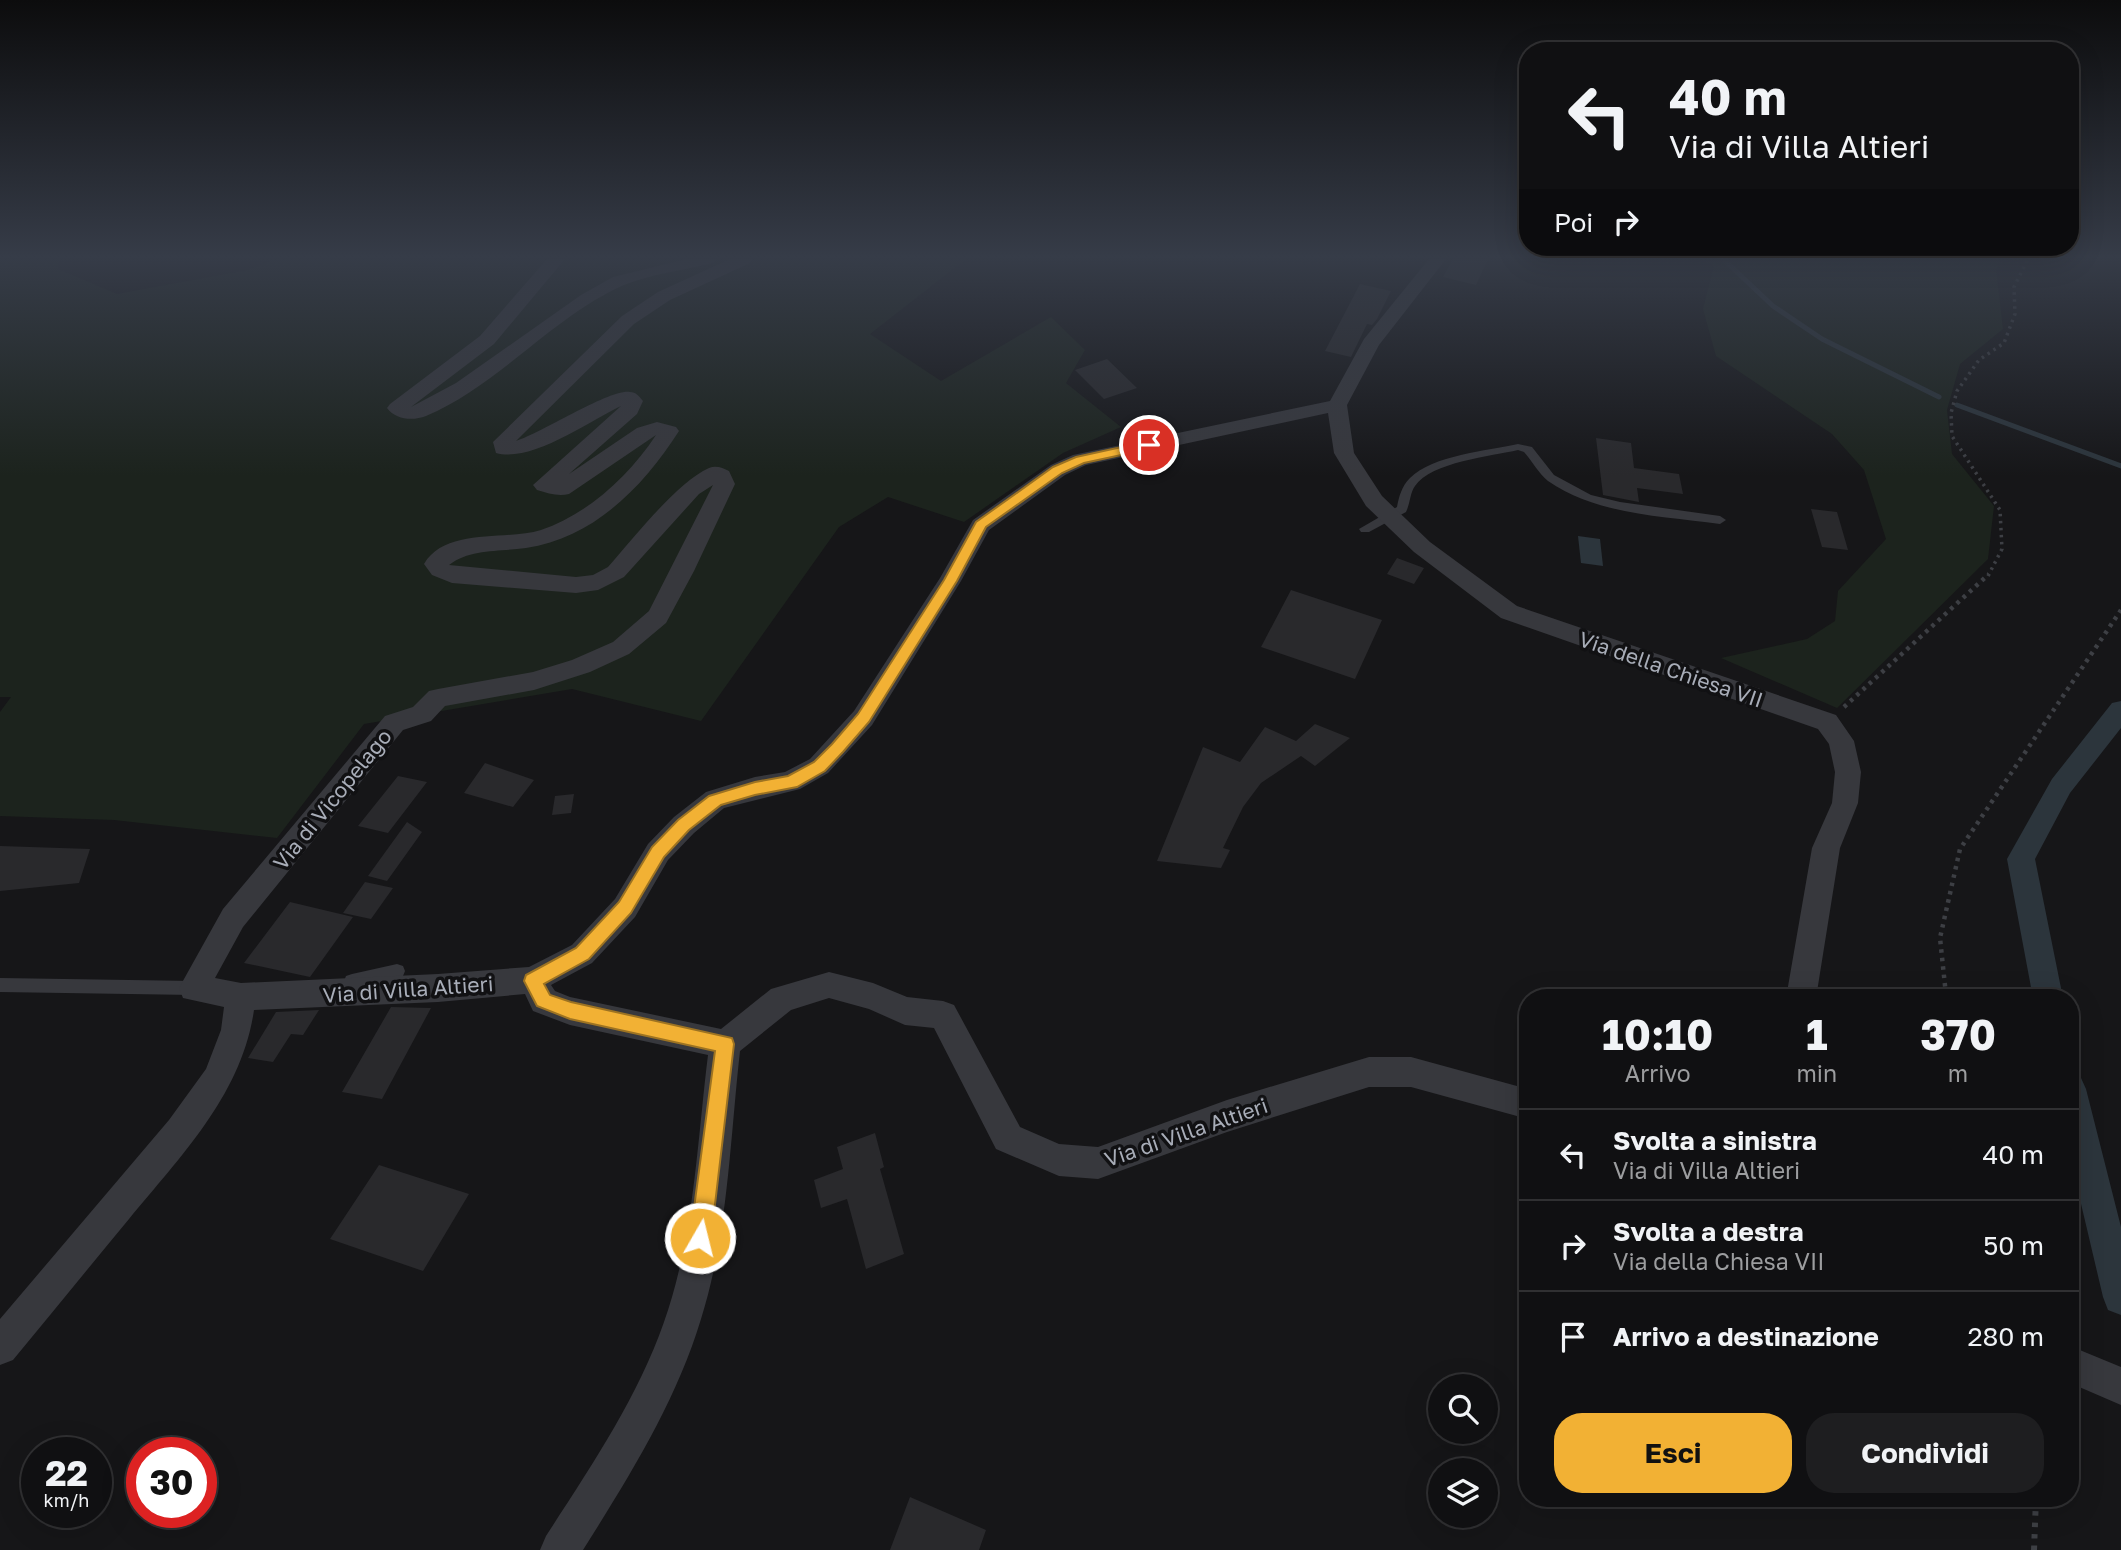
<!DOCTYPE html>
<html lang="it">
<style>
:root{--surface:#101012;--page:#1e1e20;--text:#f1f3f6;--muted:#9c9d9f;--line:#303032;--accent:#f2b134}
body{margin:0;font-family:"Golos Text",sans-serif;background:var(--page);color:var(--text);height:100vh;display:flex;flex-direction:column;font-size:26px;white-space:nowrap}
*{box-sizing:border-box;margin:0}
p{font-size:23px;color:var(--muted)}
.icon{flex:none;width:38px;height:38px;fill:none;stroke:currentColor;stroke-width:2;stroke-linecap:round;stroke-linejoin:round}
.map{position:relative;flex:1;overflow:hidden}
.details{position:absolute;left:1519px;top:989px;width:560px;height:518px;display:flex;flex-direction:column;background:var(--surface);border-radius:28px;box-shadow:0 7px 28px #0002,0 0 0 2px var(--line)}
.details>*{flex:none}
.top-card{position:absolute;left:1519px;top:42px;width:560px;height:214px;border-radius:28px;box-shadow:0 7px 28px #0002,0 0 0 2px var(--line);background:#101012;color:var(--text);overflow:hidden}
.tools{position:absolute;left:1428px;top:1374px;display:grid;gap:14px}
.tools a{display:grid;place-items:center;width:70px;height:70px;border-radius:50%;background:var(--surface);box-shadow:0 7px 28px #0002,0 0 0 2px var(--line);font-size:35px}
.speed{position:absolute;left:21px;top:1437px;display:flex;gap:14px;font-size:35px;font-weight:700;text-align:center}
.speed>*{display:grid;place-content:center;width:91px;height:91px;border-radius:50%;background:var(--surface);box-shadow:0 7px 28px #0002,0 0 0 2px var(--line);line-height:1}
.speed small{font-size:18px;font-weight:400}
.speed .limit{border:10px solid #d22;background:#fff;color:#111}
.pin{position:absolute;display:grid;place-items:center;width:60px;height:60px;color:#fff;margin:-30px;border:4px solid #fff;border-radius:50%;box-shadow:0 2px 7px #0007}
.me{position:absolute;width:77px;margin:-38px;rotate:8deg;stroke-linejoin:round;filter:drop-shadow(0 0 5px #0008)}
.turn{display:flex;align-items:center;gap:24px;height:147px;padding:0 35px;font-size:32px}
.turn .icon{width:91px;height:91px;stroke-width:2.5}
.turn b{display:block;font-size:49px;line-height:60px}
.then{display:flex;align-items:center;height:66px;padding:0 35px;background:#0003;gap:14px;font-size:26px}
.eta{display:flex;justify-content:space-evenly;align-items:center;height:119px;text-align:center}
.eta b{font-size:42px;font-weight:700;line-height:49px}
.cta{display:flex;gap:14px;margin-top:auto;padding:14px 35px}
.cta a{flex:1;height:80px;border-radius:28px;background:var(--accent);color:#111;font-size:28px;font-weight:700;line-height:80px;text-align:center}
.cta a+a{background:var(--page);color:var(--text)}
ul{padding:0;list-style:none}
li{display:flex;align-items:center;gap:21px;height:91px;padding:0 35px;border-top:2px solid var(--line)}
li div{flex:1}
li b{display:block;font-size:26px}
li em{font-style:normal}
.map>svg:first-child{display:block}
.green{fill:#1c231d}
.water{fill:#2c353c}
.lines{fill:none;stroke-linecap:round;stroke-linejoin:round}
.stream{stroke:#2c353c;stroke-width:5}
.canal{fill:#2c353c;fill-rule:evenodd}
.building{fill:#29292c}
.path-far2{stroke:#3d3f44;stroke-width:3.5;stroke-dasharray:2.5 4.5;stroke-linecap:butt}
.path-far1{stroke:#3d3f44;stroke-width:4.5;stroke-dasharray:3.5 5;stroke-linecap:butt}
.path{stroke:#3d3f44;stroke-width:6;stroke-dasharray:4.5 7;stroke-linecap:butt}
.service{fill:#37383d;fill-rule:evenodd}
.minor{fill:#37383d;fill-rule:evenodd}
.route{fill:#f2b134;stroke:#9d7322;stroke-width:2}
.labels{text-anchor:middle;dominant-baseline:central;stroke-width:7;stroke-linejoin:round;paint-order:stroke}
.street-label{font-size:21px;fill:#a8adb8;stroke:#111113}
</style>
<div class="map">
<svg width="2121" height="1550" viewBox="0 0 2121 1550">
<rect width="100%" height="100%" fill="#161618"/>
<!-- green -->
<path class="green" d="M0,259H59L58,269L117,294L248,270L276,259H966L870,334L941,381L1051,317L1085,350L1066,383L1121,427L1063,453L964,522L888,497L839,527L701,721L572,689L364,724L277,838L114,820L0,816V712L11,697H0Z
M1700,259H2002L1996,268L2003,329L1960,364L1947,410L1952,454L1994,506L1988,559L1837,708L1721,658L1807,639L1835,621L1838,591L1886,539L1864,470L1832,434L1716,356L1703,309L1714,266Z"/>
<!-- water -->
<path class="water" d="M1578,536L1600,539L1603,566L1581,563Z"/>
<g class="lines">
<!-- stream -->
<path class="stream" d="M1723,259L1773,306L1822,339L1939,397
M1957,405L2121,466"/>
<!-- canal -->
<path class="canal" d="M2121,701V728L2070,793L2035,859L2063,998H2033L2007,859L2052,779L2112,703Z
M2070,1074L2081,1078L2086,1089L2121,1227V1315L2108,1310L2103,1297L2070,1157Z"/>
</g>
<!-- building -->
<path class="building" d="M1453,259H1488L1476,285L1443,277Z
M1360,284L1391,291L1377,319L1372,325L1367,324L1351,357L1325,351Z
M1107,359L1137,388L1104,399L1075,370Z
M1596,438L1631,443L1634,468L1679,474L1683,494L1637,488L1639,502L1603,495Z
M1811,509L1837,512L1848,550L1822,547Z
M1397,558L1424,568L1414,584L1387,574Z
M1291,590L1382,620L1355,679L1261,647Z
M1315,724L1350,738L1315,766L1301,756L1261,783L1243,807L1223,848L1230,850L1221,868L1157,861L1203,747L1240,762L1265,727L1296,741Z
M485,763L534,780L513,807L464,793Z
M398,776L427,782L388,833L358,826Z
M574,794L571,813L552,815L555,796Z
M407,822L422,832L387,881L368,876Z
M0,846L90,849L79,883L0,891Z
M365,882L393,888L371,919L343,913Z
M290,902L353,917L310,977L244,963Z
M391,1007L431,1008L382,1099L342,1092Z
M319,1010L303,1035L291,1034L273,1062L248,1058L276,1012Z
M875,1133L884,1167L880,1169L904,1254L866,1269L847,1199L821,1208L814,1180L843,1169L837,1147Z
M379,1165L469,1194L423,1271L330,1239Z
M910,1497L986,1530L979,1550H890Z"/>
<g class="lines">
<!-- path-far2 -->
<path class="path-far2" d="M1988,576L2002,549L2000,510L1952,436L1951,413L1957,391L1979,360L2004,343L2015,314L2014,287L2028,259"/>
<!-- path-far1 -->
<path class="path-far1" d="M1844,707L1989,574
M1946,995L1940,938L1960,849L2121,610"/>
<!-- path -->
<path class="path" d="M1946,993V998
M2034,1550L2036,1498"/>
<!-- service -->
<path class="service" d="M1518,444L1532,447L1554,475L1591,495L1620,502L1720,516L1726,520L1720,524C1663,516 1597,515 1548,481C1539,474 1532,461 1524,452L1518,450C1492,456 1431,462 1415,486C1410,493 1410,504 1406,512L1369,532H1361L1359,529L1397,507C1399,496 1402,486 1410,478C1433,455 1487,451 1518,444Z
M397,964L403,966L405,971L403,976L397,978L352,988L346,986L344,981L346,976L352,974Z
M0,978L194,981L200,983L202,988L200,993L194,995L0,992Z"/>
<!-- minor -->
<path class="minor" d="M547,259H565L494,344L411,407L456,383L581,295L613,277L687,259H716L713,263C685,270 651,274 624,285C553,316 498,386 426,416C413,421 396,420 387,408L390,404L480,336Z
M730,259H753L750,263L670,300L634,324L516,441C542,433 609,389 630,392C636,392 639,396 643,401L637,414L569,474L637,428L657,422L676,427L679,431C644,486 594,538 526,548C500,552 471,548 449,565L576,577L593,575L608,567C633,539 676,483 709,468C716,465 723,468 729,471L735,484L694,571L666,623L629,654L590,672L534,690L445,706L431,721L403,730L243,927L215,978L241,983L438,974L529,967L572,945L615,899L648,844L674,817L706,792L755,777L785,772L810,759L854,711L940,578L973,520L1051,465L1073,455L1330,401L1364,339L1429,259H1446L1379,345L1347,405L1354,453L1382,496L1430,542L1517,606L1836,715L1854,741L1861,772L1858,803L1840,848L1816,998H1786L1812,848L1832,803L1835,772L1829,744L1818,729L1501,618L1414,552L1366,506L1334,453L1328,413L1086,465L1065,475L989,530L961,581L872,725L828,773L800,789L724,808L694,833L668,860L635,917L592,963L551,985L555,991L570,997L721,1029L771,989L829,972L873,983L907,997L943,1001L954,1005L1020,1127L1059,1144L1098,1147L1227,1100L1369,1057H1411L1528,1089V1119L1411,1087H1369L1227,1132L1098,1179L1059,1176L996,1149L934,1028L905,1025L869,1009L829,998L791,1010L740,1051C730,1140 728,1233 701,1319C676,1402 629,1477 583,1550H540L546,1536C590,1468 637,1399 664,1322C694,1237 697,1143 708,1055L570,1025L533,1011L525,994L438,1002L254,1010C242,1094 181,1156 129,1219C90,1266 52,1313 13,1360L0,1365V1319L169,1120L206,1069L221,1030L224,1007L183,998L179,988L223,909L385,716L413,707L429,691L438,689L533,672L572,660L613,642L649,611L713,485L699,494L624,577L598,590L576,593L452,583L432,575L424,564C446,527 506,541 541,530C588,514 629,476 656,435L569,494C558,497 548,493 537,490L533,485L621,406C589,421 532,463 496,453L493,442L622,316L658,292Z
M2070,1346L2121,1367V1405L2070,1383Z"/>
</g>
<!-- sky -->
<linearGradient id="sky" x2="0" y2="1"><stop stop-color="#0c0c0d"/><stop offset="0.54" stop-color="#363c48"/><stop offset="1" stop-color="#363c48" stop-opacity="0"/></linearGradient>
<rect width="2121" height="476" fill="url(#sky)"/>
<!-- route -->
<path class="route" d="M1149,441L1154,442V448L1084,463L1062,473L986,527L957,581L869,722L843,752L825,771L797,787L755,795L721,805L689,830L664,857L631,913L589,959L544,984L550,995L571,1002L732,1038L734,1044L711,1238L708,1245L700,1248L693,1245L690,1238L715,1051L570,1019L537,1006L524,981L526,975L576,948L619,902L652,847L678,820L709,796L755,782L788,776L814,762L832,744L858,714L944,580L976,522L1053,467L1076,457Z"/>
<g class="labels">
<!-- street labels -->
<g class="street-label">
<text transform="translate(1671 669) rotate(19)">Via della Chiesa VII</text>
<text transform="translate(332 799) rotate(-51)">Via di Vicopelago</text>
<text transform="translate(408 989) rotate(-4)">Via di Villa Altieri</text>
<text transform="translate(1186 1132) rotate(-19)">Via di Villa Altieri</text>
</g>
</g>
</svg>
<div class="tools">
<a><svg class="icon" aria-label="search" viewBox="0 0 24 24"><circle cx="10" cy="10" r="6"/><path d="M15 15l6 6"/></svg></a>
<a><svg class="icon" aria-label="layers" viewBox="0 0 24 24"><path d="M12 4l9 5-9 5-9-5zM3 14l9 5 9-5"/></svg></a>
</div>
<div class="speed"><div>22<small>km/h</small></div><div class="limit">30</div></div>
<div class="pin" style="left:1149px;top:445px;background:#d93025"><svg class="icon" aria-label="arrive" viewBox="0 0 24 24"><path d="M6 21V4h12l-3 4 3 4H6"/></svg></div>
<svg class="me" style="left:700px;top:1238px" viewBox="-20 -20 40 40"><circle r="17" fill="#f2b134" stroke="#fff" stroke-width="3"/><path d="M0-11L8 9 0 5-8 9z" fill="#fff"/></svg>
<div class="top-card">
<div class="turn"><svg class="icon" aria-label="left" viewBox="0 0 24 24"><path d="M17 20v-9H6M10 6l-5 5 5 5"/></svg><div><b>40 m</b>Via di Villa Altieri</div></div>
<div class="then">Poi<svg class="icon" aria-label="right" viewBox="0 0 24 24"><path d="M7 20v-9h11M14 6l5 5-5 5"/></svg></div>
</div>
<section class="details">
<div class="eta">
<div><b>10:10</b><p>Arrivo</p></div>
<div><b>1</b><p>min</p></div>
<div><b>370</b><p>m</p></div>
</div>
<ul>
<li><svg class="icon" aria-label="left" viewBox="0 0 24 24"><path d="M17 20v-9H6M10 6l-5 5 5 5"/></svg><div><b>Svolta a sinistra</b><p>Via di Villa Altieri</p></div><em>40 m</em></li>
<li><svg class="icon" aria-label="right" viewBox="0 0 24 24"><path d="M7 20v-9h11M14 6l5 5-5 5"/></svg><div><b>Svolta a destra</b><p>Via della Chiesa VII</p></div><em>50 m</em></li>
<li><svg class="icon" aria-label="arrive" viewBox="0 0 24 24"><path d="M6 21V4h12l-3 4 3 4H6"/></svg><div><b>Arrivo a destinazione</b></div><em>280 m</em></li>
</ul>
<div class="cta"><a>Esci</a><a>Condividi</a></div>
</section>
</div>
